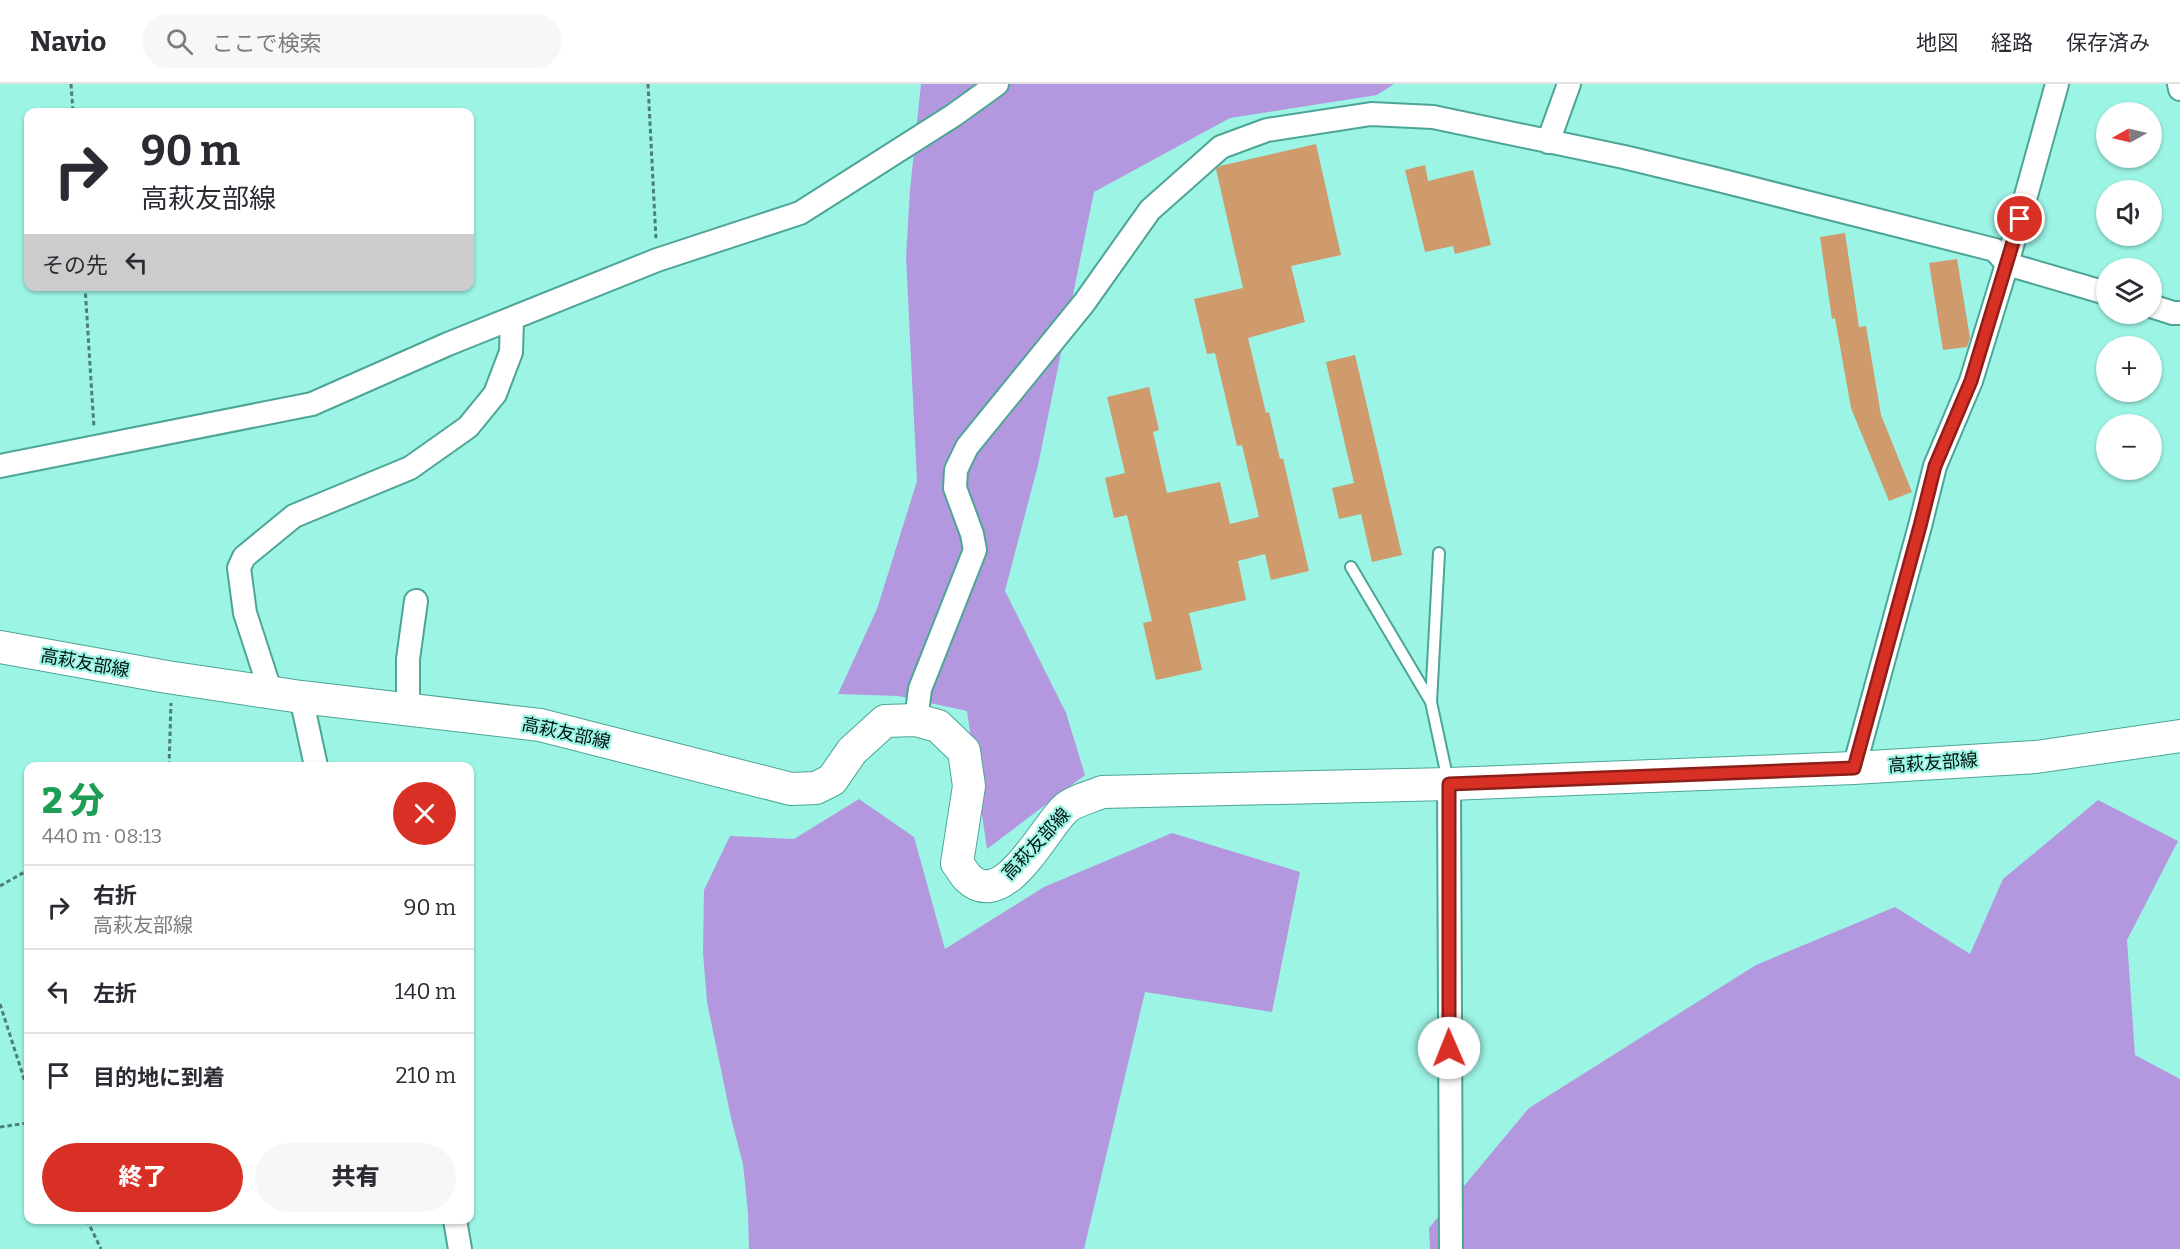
<!DOCTYPE html>
<html lang="ja">
<meta charset="utf-8">
<style>
:root{--surface:#fff;--page:#f7f7f7;--text:#2b2b33;--muted:#7c7c81;--line:#e1e1e2;--accent:#d93025}
body{margin:0;font-family:Bitter,"Noto Sans JP",serif;background:var(--page);color:var(--text);height:100vh;display:flex;flex-direction:column;font-size:22px;white-space:nowrap}
*{box-sizing:border-box;margin:0}
p{font-size:20px;color:var(--muted)}
.icon{flex:none;width:33px;height:33px;fill:none;stroke:currentColor;stroke-width:2;stroke-linecap:round;stroke-linejoin:round}
.map{position:relative;flex:1;overflow:hidden}
.side{position:absolute;left:24px;top:678px;width:450px;height:462px;display:flex;flex-direction:column;background:var(--surface);border-radius:12px;box-shadow:0 2px 4px #0004}
.side>*{flex:none}
.top-card{position:absolute;left:24px;top:24px;width:450px;height:183px;border-radius:12px;box-shadow:0 2px 4px #0004;background:#fff;color:var(--text);overflow:hidden}
.needle{width:39px;rotate:262deg}
.buttons{position:absolute;left:2096px;top:18px;display:grid;gap:12px}
.buttons a{display:grid;place-items:center;width:66px;height:66px;border-radius:50%;background:var(--surface);box-shadow:0 2px 4px #0004;font-size:30px}
.pin{position:absolute;display:grid;place-items:center;width:51px;height:51px;color:#fff;margin:-26px;border:3px solid #fff;border-radius:50%;box-shadow:0 2px 6px #0007}
.me{position:absolute;width:66px;margin:-33px;rotate:359deg;stroke-linejoin:round;filter:drop-shadow(0 0 4px #0008)}
.turn{display:flex;align-items:center;gap:21px;height:126px;padding:0 18px;font-size:27px}
.turn .icon{width:78px;height:78px;stroke-width:2.5}
.turn b{display:block;font-size:42px;line-height:51px}
.then{display:flex;align-items:center;height:57px;padding:0 18px;background:#0003;gap:12px;font-size:22px}
.round{display:grid;place-items:center;flex:none;width:63px;height:63px;border-radius:32px;background:var(--page)}
.headline{display:flex;align-items:center;justify-content:space-between;height:102px;padding:0 18px}
h1{font-size:36px;font-weight:800;line-height:45px;color:#1e9e55}
.primary-button{display:flex;gap:12px;margin-top:auto;padding:12px 18px}
.primary-button a{flex:1;height:69px;border-radius:36px;background:var(--accent);color:#fff;font-size:24px;font-weight:800;line-height:69px;text-align:center}
.primary-button a+a{background:var(--page);color:var(--text)}
ul{padding:0;list-style:none}
li{display:flex;align-items:center;gap:18px;height:84px;padding:0 18px;border-top:2px solid var(--line)}
li div{flex:1}
li b{display:block;font-size:22px}
li em{font-style:normal}
header{display:flex;align-items:center;gap:36px;box-sizing:border-box;height:84px;padding:0 30px;background:var(--surface);border-bottom:2px solid var(--line)}
header strong{font-size:28px}
nav{display:flex;gap:33px;margin-inline-start:auto;font-size:21px}
.search{width:420px;height:54px;background:var(--page);display:flex;align-items:center;gap:15px;box-sizing:border-box;padding:0 21px;border-radius:33px;color:var(--muted);font-size:22px}
.map>svg:first-child{display:block}
.forest{fill:#b498df}
.building{fill:#cf9a6c}
.lines{fill:none;stroke-linecap:round;stroke-linejoin:round}
.lane-casing{stroke:#4ca597;stroke-width:14}
.street-casing{stroke:#4ca597;stroke-width:26}
.secondary-casing{stroke:#4ca597;stroke-width:34}
.path{stroke:#4c8077;stroke-width:3;stroke-dasharray:4.5 3;stroke-linecap:butt}
.lane{stroke:#fff;stroke-width:10}
.street{stroke:#fff;stroke-width:22}
.secondary{stroke:#fff;stroke-width:32}
.route-casing{stroke:#8d1f18;stroke-width:15}
.route{stroke:#d93025;stroke-width:10}
.labels{text-anchor:middle;dominant-baseline:central;stroke-width:4.5;stroke-linejoin:round;paint-order:stroke}
.street-label{font-size:18px;fill:#00110d;stroke:#9cf4e5}
</style>
<header>
<strong>Navio</strong>
<div class="search"><svg class="icon" aria-label="search" viewBox="0 0 24 24"><circle cx="10" cy="10" r="6"/><path d="M15 15l6 6"/></svg>ここで検索</div>
<nav><a>地図</a><a>経路</a><a>保存済み</a></nav>
</header>
<div class="map">
<svg width="2180" height="1165" viewBox="0 0 2180 1165">
<rect width="100%" height="100%" fill="#9cf4e5"/>
<!-- forest -->
<path class="forest" d="M921,0H1394L1377,11L1230,34L1094,108L1038,381L1005,507L1066,629L1085,691L987,765L967,627L898,612L838,610L877,525L917,397L906,173L910,106Z
M859,715L914,753L945,865L1044,803L1172,749L1300,788L1272,928L1145,908L1084,1165H749L748,1129L743,1080L731,1034L707,918L703,869L704,806L730,752L794,755Z
M2098,716L2178,757L2127,856L2135,971L2180,995V1165H1430L1429,1144L1529,1024L1756,881L1895,823L1970,870L2003,795Z"/>
<!-- building -->
<path class="building" d="M1316,60L1341,171L1291,182L1305,238L1248,254L1266,329L1269,328L1280,375L1283,374L1309,487L1271,496L1265,470L1238,477L1246,516L1189,529L1202,586L1156,596L1143,539L1152,537L1127,431L1114,434L1105,394L1125,389L1107,313L1149,303L1159,346L1153,348L1167,409L1220,398L1230,440L1259,433L1242,361L1237,362L1215,269L1207,270L1194,215L1243,204L1216,85L1220,82Z
M1425,81L1428,97L1473,86L1491,161L1455,170L1453,162L1425,168L1405,86Z
M1845,149L1859,243L1866,242L1881,331L1912,408L1889,417L1851,324L1835,234L1832,235L1820,153Z
M1957,175L1970,254L1967,263L1943,266L1929,179Z
M1355,271L1402,471L1372,478L1361,430L1339,435L1332,404L1354,399L1326,278Z"/>
<g class="lines">
<defs>
<path id="lane" d="M1351,483L1431,618L1448,697
M1431,618L1439,469"/>
<path id="street" d="M2179,0L2180,5
M1548,58L1569,0
M2151,222L2173,229H2180
M0,382L312,320L448,260L657,176L800,129L954,31L997,0
M271,609L245,529L239,484L244,473L294,432L410,384L468,343L495,310L511,268L512,236
M301,613L316,682
M408,626V575L416,517
M916,636L920,605L975,466L972,450L955,404L956,386L967,363L1084,219L1150,126L1221,63L1267,46L1371,30L1433,33L1624,73L1715,95L1995,166L2007,180L2106,209
M1854,684L1920,442L1935,382L1971,297L2007,180L2057,0
M1449,700L1451,1165
M455,1136L460,1165"/>
<path id="secondary" d="M0,563L167,593L301,613L540,641L791,705L816,704L832,696L852,667L885,637L916,636L938,642L964,667L969,702L957,779C961,784 964,790 968,794C1004,829 1044,744 1065,725C1073,717 1091,713 1102,708L1449,700L1854,684L2036,673L2180,652"/>
</defs>
<!-- lane casing -->
<use href="#lane" class="lane-casing"/>
<!-- street casing -->
<use href="#street" class="street-casing"/>
<!-- secondary casing -->
<use href="#secondary" class="secondary-casing"/>
<!-- path -->
<path class="path" d="M71,0L73,28
M648,0L656,156
M85,202L94,344
M169,682L171,619
M0,802L28,786
M0,920L28,1007
M0,1043L28,1039
M87,1136L101,1165"/>
<!-- lane -->
<use href="#lane" class="lane"/>
<!-- street -->
<use href="#street" class="street"/>
<!-- secondary -->
<use href="#secondary" class="secondary"/>
</g>
<g class="lines">
<defs>
<path id="route" d="M1449,964V700L1854,684L1920,442L1935,382L1971,297L2020,135"/>
</defs>
<!-- route casing -->
<use href="#route" class="route-casing"/>
<!-- route -->
<use href="#route" class="route"/>
</g>
<g class="labels">
<!-- street labels -->
<g class="street-label">
<text transform="translate(85 579) rotate(10)">高萩友部線</text>
<text transform="translate(566 649) rotate(12)">高萩友部線</text>
<text transform="translate(1933 679) rotate(-4)">高萩友部線</text>
<text transform="translate(1036 760) rotate(-47)">高萩友部線</text>
</g>
</g>
</svg>
<div class="buttons">
<a><svg class="needle" viewBox="-14 -14 28 28"><path d="M0-13l5 13h-10z" fill="#e53935"/><path d="M0 13l5-13h-10z" fill="#7c7c81"/></svg></a>
<a><svg class="icon" aria-label="sound" viewBox="0 0 24 24"><path d="M4 9h4l5-4v14l-5-4H4zM17 9q2 3 0 6"/></svg></a>
<a><svg class="icon" aria-label="layers" viewBox="0 0 24 24"><path d="M12 4l9 5-9 5-9-5zM3 14l9 5 9-5"/></svg></a>
<a>+</a>
<a>−</a>
</div>
<div class="pin" style="left:2020px;top:135px;background:#d93025"><svg class="icon" aria-label="arrive" viewBox="0 0 24 24"><path d="M6 21V4h12l-3 4 3 4H6"/></svg></div>
<svg class="me" style="left:1449px;top:964px" viewBox="-20 -20 40 40"><circle r="19" fill="#fff"/><path d="M0-13L10 11 0 6-10 11z" fill="#d93025"/></svg>
<div class="top-card">
<div class="turn"><svg class="icon" aria-label="right" viewBox="0 0 24 24"><path d="M7 20v-9h11M14 6l5 5-5 5"/></svg><div><b>90 m</b>高萩友部線</div></div>
<div class="then">その先<svg class="icon" aria-label="left" viewBox="0 0 24 24"><path d="M17 20v-9H6M10 6l-5 5 5 5"/></svg></div>
</div>
<section class="side">
<div class="headline"><div><h1>2 分</h1><p>440 m · 08:13</p></div><a class="round" style="background:#d93025;color:#fff"><svg class="icon" aria-label="close" viewBox="0 0 24 24"><path d="M6 6l12 12M18 6L6 18"/></svg></a></div>
<ul>
<li><svg class="icon" aria-label="right" viewBox="0 0 24 24"><path d="M7 20v-9h11M14 6l5 5-5 5"/></svg><div><b>右折</b><p>高萩友部線</p></div><em>90 m</em></li>
<li><svg class="icon" aria-label="left" viewBox="0 0 24 24"><path d="M17 20v-9H6M10 6l-5 5 5 5"/></svg><div><b>左折</b></div><em>140 m</em></li>
<li><svg class="icon" aria-label="arrive" viewBox="0 0 24 24"><path d="M6 21V4h12l-3 4 3 4H6"/></svg><div><b>目的地に到着</b></div><em>210 m</em></li>
</ul>
<div class="primary-button"><a>終了</a><a>共有</a></div>
</section>
</div>
